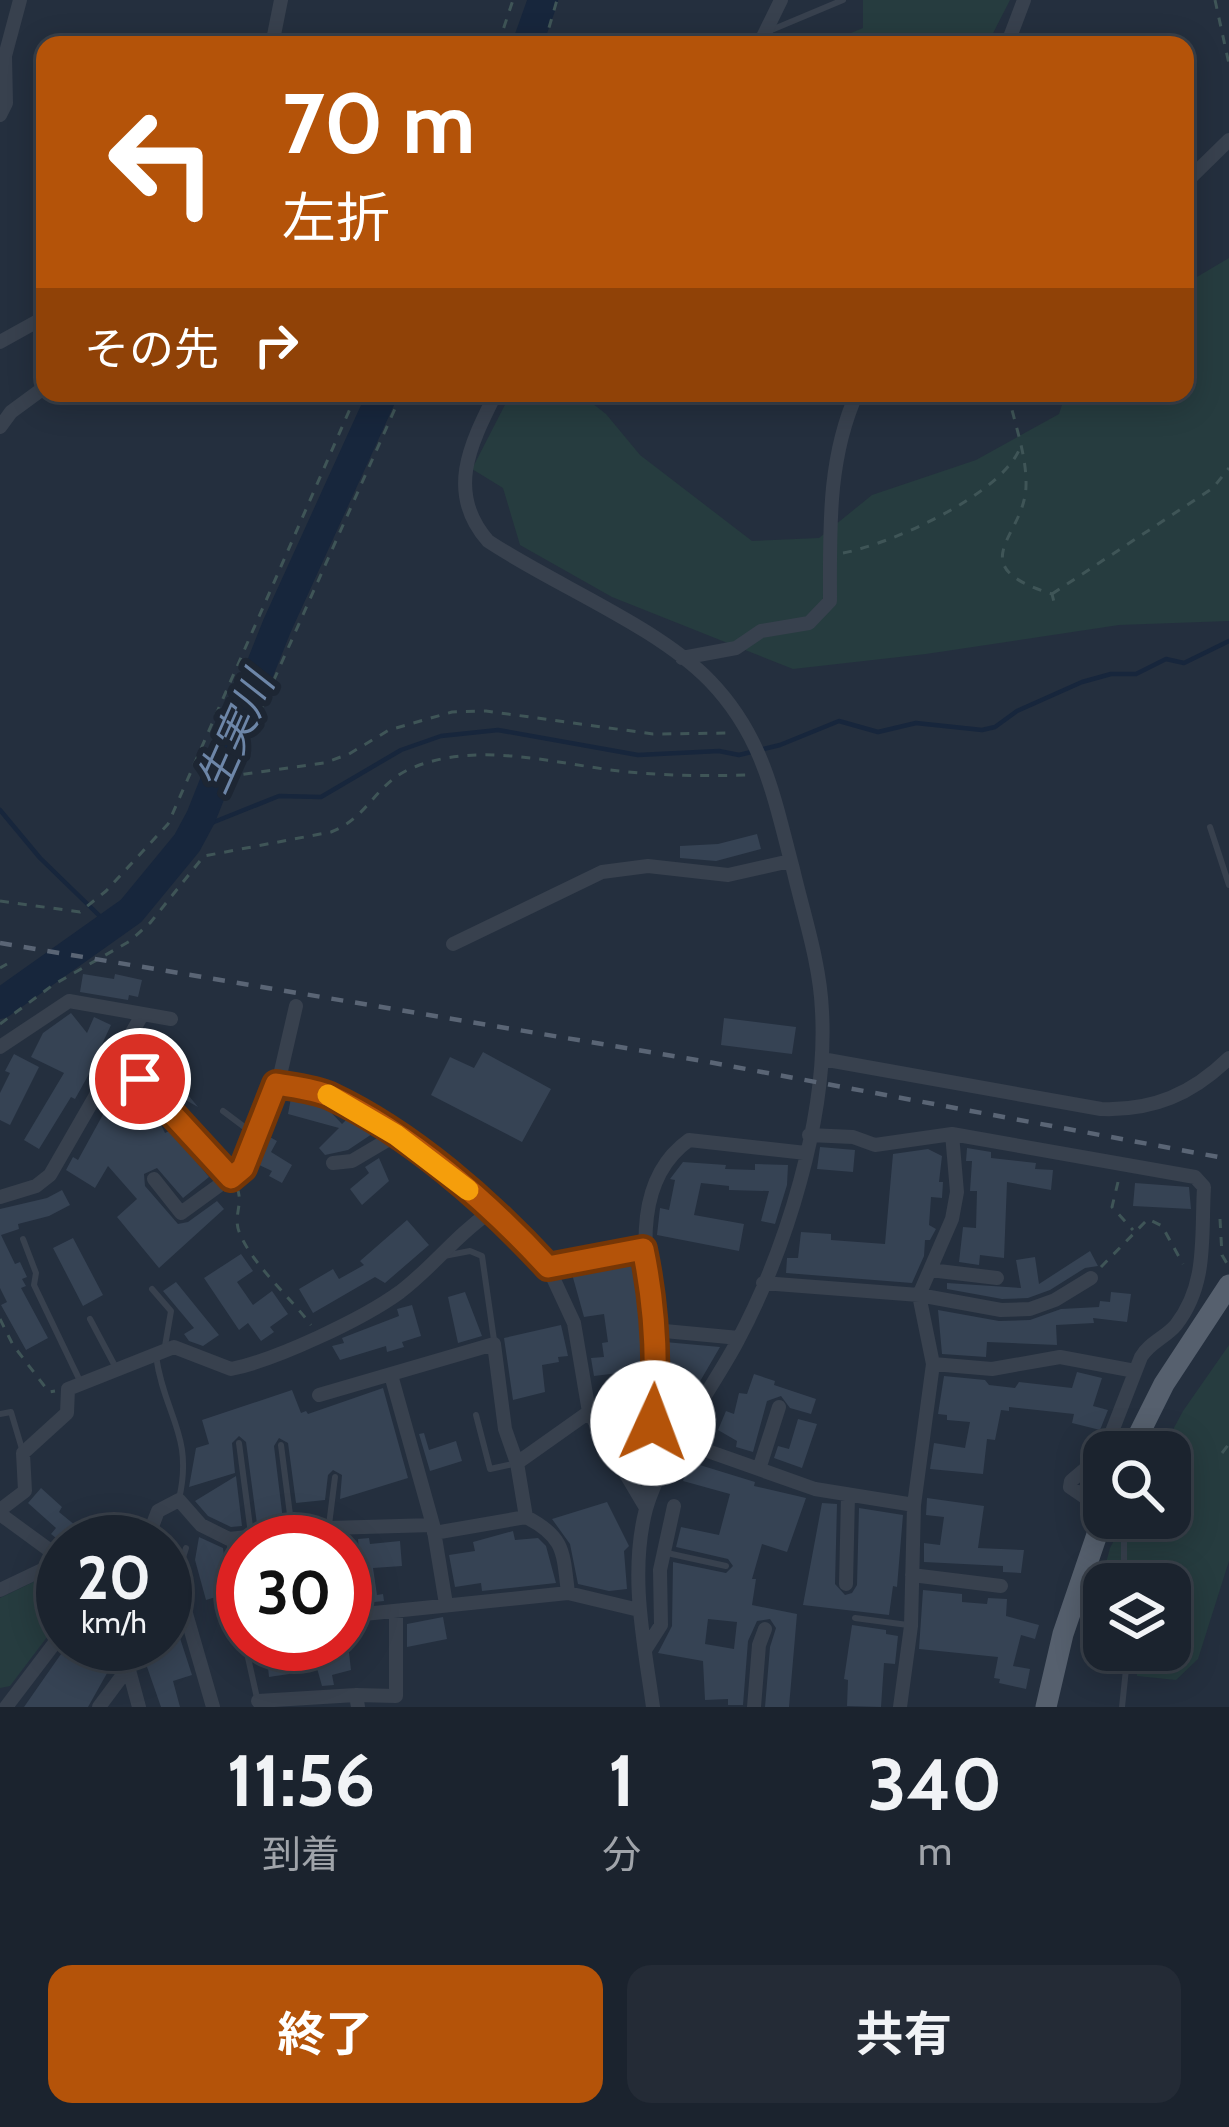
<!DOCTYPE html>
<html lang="ja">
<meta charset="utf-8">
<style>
:root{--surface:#1b232e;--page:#242b36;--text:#f1f3f6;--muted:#a0a4aa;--line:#39404a;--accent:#b45309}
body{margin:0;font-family:Cabin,"Noto Sans JP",sans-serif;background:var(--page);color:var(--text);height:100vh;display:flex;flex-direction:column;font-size:45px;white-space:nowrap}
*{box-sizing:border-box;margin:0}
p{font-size:39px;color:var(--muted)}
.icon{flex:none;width:66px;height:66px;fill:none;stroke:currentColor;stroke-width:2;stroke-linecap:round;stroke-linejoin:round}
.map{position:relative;height:1707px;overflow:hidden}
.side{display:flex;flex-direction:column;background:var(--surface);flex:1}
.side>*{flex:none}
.banner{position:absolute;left:36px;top:36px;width:1158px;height:366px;border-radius:24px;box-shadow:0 6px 30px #0003,0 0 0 3px var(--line);background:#b45309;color:#fff;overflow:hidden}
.buttons{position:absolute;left:1083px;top:1431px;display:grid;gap:24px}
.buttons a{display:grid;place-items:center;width:108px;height:108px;border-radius:24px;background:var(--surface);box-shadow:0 6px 30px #0003,0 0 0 3px var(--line);font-size:60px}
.speed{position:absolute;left:36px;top:1515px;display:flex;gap:24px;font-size:60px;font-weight:700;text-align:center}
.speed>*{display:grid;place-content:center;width:156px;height:156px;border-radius:50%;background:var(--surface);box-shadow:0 6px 30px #0003,0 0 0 3px var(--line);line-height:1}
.speed small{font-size:30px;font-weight:400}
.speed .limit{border:18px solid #d22;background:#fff;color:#111}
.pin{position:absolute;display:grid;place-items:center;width:102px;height:102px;color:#fff;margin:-51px;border:6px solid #fff;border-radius:50%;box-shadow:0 3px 12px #0007}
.me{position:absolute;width:132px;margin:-66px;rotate:2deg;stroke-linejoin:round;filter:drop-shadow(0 0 9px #0008)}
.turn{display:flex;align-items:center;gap:42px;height:252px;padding:0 48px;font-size:54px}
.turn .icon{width:156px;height:156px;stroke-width:2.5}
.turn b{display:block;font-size:84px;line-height:102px}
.then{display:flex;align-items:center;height:114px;padding:0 48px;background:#0003;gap:24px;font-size:45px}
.eta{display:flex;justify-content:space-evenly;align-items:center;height:204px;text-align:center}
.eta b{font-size:72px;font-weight:700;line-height:84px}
.primary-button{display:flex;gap:24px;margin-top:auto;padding:24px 48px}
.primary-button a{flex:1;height:138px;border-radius:24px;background:var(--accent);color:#fff;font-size:48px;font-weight:700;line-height:138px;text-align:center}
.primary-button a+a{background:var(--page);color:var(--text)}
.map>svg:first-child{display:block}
.green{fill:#263c3f}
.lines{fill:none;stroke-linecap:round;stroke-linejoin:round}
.stream{stroke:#17263c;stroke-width:4.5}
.river{stroke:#17263c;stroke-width:30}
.building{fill:#364354;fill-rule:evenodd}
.path{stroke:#3f5557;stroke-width:3;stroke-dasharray:9 9;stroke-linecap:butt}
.service{stroke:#38414e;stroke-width:6}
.minor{stroke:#38414e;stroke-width:14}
.primary{stroke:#56606e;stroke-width:21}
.rail{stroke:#5a6575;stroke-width:4.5;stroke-dasharray:12 12;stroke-linecap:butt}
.route-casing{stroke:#753606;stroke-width:30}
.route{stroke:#b45309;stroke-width:21}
.slow{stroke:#f59e0b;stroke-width:21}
.labels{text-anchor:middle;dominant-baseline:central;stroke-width:12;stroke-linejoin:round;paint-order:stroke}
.water-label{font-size:42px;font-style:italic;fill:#6d86a8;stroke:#1d2633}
</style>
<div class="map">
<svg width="1229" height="1707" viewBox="0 0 1229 1707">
<rect width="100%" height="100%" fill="#242f3e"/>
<!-- green -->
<path class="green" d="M863,0H1010L987,45H822L863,28Z
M1229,258V621L1119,625L926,654L793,669L612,597L520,545L503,488L472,469L511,393H579L606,414L640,455L752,541L819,538L872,495L976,460L1059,414L1066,393H1185V284Z
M1229,1345V1561L1198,1659L1176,1680L1137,1676L1134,1650H1170V1584H1104V1592L1099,1589L1110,1548L1126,1518H1170V1452H1161L1183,1411Z
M52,1573H63V1616L10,1686L0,1688V1598Z"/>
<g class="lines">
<!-- stream -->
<path class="stream" d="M0,810L40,858L110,926
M194,830L279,796L321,797L401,750L441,736L498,730L638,755L719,751L739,755L780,745L839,721L878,732L916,723L982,730L995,727L1017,711L1082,682L1111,674H1136L1166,659L1184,663L1229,641"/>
<!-- river -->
<path class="river" d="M527,45L543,0
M0,1004L131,911L187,843L201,817L277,626L383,393"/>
</g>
<!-- building -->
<path class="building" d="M757,834L761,849L716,861L680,858V846L718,844Z
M83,974L114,979L115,974L142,980L138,997L129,995L128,1000L80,992Z
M71,1013L87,1033L94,1017L111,1025L96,1057L101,1060L93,1076L89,1074L75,1099L71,1097L39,1149L24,1140L64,1073L31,1057L43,1033Z
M724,1018L796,1027L792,1054L721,1045Z
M145,1044L167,1056L161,1062L198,1107L166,1089L171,1079L149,1067L147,1070L136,1059Z
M483,1052L551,1089L522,1142L431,1095L450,1057L474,1068Z
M14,1054L39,1067L10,1125L0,1120V1093L10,1073L5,1071Z
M123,1078L155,1113L165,1133L171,1130L209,1177L183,1198L157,1168L144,1174L145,1186L178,1224L188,1222L217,1201L224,1209L159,1268L117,1217L137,1199L108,1166L95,1188L66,1170L73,1157L78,1160Z
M291,1098L324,1105L342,1124L347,1119L372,1134L348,1150L325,1155L319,1148L339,1128L288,1114Z
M268,1136L277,1141L271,1152L292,1165L282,1183L269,1176L272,1171L257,1164Z
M820,1147L855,1150L853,1172L817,1169Z
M967,1148L991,1152V1158L1036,1163L1035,1169L1053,1170L1051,1190L1007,1182L1004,1258L980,1255L979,1265L959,1262L963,1227L976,1228L977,1191H970L972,1161H966Z
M928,1149L942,1156L939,1182H943L942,1198L931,1197L929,1225L936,1229L930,1240H925L924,1256L912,1283L786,1273L787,1258H798L801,1232L831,1234V1240L885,1244L893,1154Z
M379,1158L389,1181L362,1205L350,1189L369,1173L365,1167Z
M683,1162L726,1165L725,1169L755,1170V1164L788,1165L787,1185L775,1224L761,1221L769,1191L729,1190V1186L701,1183L694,1215L744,1224L739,1251L657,1235L660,1208L669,1210L675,1180L670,1179Z
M1135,1183L1189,1187L1191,1209L1133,1206Z
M62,1190L70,1205L49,1216L18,1224L19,1229L1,1235L15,1264L20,1262L27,1277L22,1279L26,1286L21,1288L48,1338L26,1350L1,1305L7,1302L0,1288V1209L47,1198Z
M407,1220L429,1245L385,1283L375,1277L313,1313L299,1289L333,1269L339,1279L364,1265L360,1261Z
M73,1238L103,1295L83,1306L53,1248Z
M1090,1251L1098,1266L1085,1268L1050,1290L1028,1298L1002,1299L947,1289V1283L1021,1288L1016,1260L1035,1257L1039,1284Z
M241,1254L253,1271L237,1282L253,1305L272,1291L288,1314L270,1327L274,1332L261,1341L248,1323L239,1330L204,1278Z
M634,1262L644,1350L643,1421L642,1435L620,1436L619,1373L594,1376L591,1358L604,1357L602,1343L608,1342L604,1314L584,1317L572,1274Z
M176,1282L219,1335L203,1346L189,1341L184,1334L194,1328L163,1291Z
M465,1292L482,1336L458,1343L448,1297Z
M1111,1292L1131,1294L1127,1322L1093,1318L1094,1323L1056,1325L1057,1345L987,1342L986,1357L942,1354L938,1310L999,1321L1030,1320L1061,1309L1099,1307L1100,1301L1110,1302Z
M412,1305L421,1336L402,1342L404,1347L387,1352L386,1346L340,1360L332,1346L344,1343L342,1338L399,1316L397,1309Z
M561,1325L568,1356L558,1357L559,1362L542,1365L545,1392L513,1400L504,1338Z
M665,1342L720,1347L695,1390L681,1389L680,1414L665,1435Z
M1077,1372L1102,1378L1093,1406L1108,1410L1100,1430L1072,1423L1074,1414L1009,1407V1411L1001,1410L995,1440L987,1439L983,1474L930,1469L934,1443L965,1448L970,1422L947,1420V1415L938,1414L944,1376L985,1380L989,1385L1015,1388L1019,1382L1072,1388Z
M754,1374L775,1381L774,1385L816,1399L811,1414L790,1408L781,1396L767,1401L753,1452L736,1447L737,1441L718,1430L726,1411L734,1414L739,1393L747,1394Z
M383,1388L408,1478L340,1499L342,1475L333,1470L328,1475L325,1500L296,1503L288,1443L279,1438L274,1446L283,1520L257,1524L246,1442L239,1436L232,1443L235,1473L189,1487L196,1448L209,1444L202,1420L292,1390L301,1413L306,1411L308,1414Z
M798,1419L817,1424L802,1468L774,1458L778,1446L789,1449Z
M424,1433L429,1450L456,1441L462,1461L430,1471L419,1434Z
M690,1462L755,1482L754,1486L806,1498L787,1552L762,1544L752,1579H756L752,1605L797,1614L789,1707H765L770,1647L776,1628L770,1619L757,1621L748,1641L743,1705H728V1699L705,1700L703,1661L658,1653L672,1626L673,1562L726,1573L733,1566L728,1559L676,1547L681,1527L719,1535L730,1494L683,1481ZM708,1619L737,1622L734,1649L705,1644Z
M236,1476L242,1526L231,1527L208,1516L195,1501Z
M41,1488L62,1507L59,1512L81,1530L71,1542H61L51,1534L56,1528L28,1503Z
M927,1498L984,1506L978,1548L1024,1550L1021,1573L1003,1572V1566L924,1562V1543L940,1545L944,1517L926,1515Z
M607,1502L629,1546L624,1551L627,1589L609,1591L578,1584L570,1544L552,1519Z
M822,1503L837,1504L835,1584L845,1595L852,1593L857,1585L859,1508L903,1515L897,1587L893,1586L889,1615L803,1605Z
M513,1531L515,1540L538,1538L546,1546L556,1583L482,1591L481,1583L455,1587L449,1555L475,1551L473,1542Z
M199,1537L223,1548L229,1593L206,1600L195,1560Z
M369,1538L370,1544L400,1541L402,1566L373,1568L377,1595L383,1594L384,1601L345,1605V1576L361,1574L358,1539Z
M923,1590L962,1594V1602L987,1604L988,1598L1007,1599L1006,1616L1039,1625L1035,1639L1021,1635L1013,1666L1030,1669L1026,1689L999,1683L1000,1679L994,1678L998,1657L919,1649Z
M165,1592L192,1675L173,1681L180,1707H161L139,1644H165Z
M443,1617L447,1639L407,1647V1624Z
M852,1625L886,1630V1634L898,1636L895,1664L884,1663L881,1707L847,1706L848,1680L844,1679Z
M68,1644H81L93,1653L98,1647L115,1659L88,1707H24Z
M257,1644H348L351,1670L332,1675L334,1685L322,1686L315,1661L288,1666L289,1674L269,1677L267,1658L260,1660Z"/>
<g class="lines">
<!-- path -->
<path class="path" d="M1215,0L1229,64
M498,45L513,0
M544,45L557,0
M402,393L231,776L324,763L349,754L389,730L452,712L486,711L653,734L732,733
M1008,393C1014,422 1027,456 1026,486C1025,537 959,565 1052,594L1054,602
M843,553C891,544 1001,495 1020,448
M1052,594L1213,488L1229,468
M0,901L80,912L106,891L168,824L357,393
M0,968L7,964
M0,1024L53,985L130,941L150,923L204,856L331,832C371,816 375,781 417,766C481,742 553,763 619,771C663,776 706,776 749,775
M1118,1182L1112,1207L1133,1230
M237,1188C244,1204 232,1217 240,1234C253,1265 290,1297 311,1325
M1220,1219L1222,1255L1229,1267
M1101,1267L1148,1219L1162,1226L1183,1264
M0,1319L13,1345L49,1392L55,1391
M1222,1453L1229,1444"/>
<!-- service -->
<path class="service" d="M769,31L843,0
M1210,827L1229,885
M223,1111L255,1135
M23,1239L36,1273L34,1285L81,1383
M444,1256L470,1251L482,1256L494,1340
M152,1289L171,1311L165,1346
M90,1319L115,1366
M156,1356C164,1415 194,1435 179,1499
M0,1414L11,1412L22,1449
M476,1415L490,1469L513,1464
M239,1443L251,1534
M281,1445L292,1530
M1119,1518L1124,1537V1584
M329,1525L335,1477
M229,1539L243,1636
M667,1553L726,1566
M176,1579L186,1548
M855,1618L908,1625
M245,1644L257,1698
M1122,1707L1128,1650"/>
<!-- minor -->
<path class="minor" d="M272,45L281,0
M759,45L781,0
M1007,45L1024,0
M0,115L6,103L5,56L20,0
M1185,183L1229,140
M0,342L45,317
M496,393C471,443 445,492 488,541C554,585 657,626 710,681C764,737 774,798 793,869C804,916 820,963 822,1011C828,1116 786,1250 737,1342C711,1391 660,1458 646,1509C629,1574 644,1642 653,1707
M0,427L11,412L45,387
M682,658L736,648L761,631L809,623L830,601C830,531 827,459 857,393
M453,944L602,872L648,866L728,875L790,861
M0,1047L69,1001L171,1019
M119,1057L231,1178
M822,1059L1101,1109C1153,1111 1192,1094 1229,1058
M276,1084L327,1094L396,1135L453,1175L548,1267L574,1323L589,1412L646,1508
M809,1135L853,1137L875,1145L952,1134L1195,1177L1204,1187C1201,1237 1208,1284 1176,1325C1165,1338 1150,1342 1141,1357L1104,1452
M333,1163L352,1161L396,1135
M154,1179L181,1213L243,1168L281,1071L296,1006
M0,1197L36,1186L50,1175L142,1015
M548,1267L643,1249
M930,1270L997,1278
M763,1283L919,1295L1001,1310L1030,1309L1055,1300L1091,1278
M654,1330L739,1338
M933,1364L992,1369L1060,1357L1135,1371
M391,1375L433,1525L446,1604
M319,1395L494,1344L505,1429L517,1463L526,1517L434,1533
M702,1449L815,1489L914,1505
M1104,1453L1071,1481L1070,1487L1092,1502L1104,1504
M517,1463L589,1412
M759,1469L779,1407
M648,1492C651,1455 656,1417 656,1379C657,1302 616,1192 689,1140L806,1153
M0,1510L25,1491L23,1453L67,1413L68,1389L174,1347L231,1369C276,1360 363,1319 400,1292C434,1266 455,1236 490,1212
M0,1514L63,1560
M526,1517C565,1537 563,1552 568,1593
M146,1542L158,1511L179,1500L201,1525L229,1539L329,1528L433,1525
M912,1575L1001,1586
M165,1581L176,1579L213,1707
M846,1584L848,1495
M0,1590L63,1560
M345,1616L568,1593L639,1610
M241,1625H243
M122,1644L139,1707
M645,1650L661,1625L660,1570L674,1506
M258,1701L356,1695
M6,1707L63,1632
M99,1707L128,1668
M358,1707L356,1695L396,1696V1612
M754,1707L759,1645L765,1629
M900,1707L911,1626L914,1505L933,1364L919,1295L952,1219L957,1192L952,1134"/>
<!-- primary -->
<path class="primary" d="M1130,1452L1164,1384L1229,1285
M1046,1707L1063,1634L1104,1514"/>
<!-- rail -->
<path class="rail" d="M0,943L703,1061L1229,1159"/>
</g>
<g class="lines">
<defs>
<path id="route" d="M140,1079L231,1178L243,1168L276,1084C293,1087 314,1089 330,1096C411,1134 488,1202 548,1267L643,1249C655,1306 658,1364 653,1423"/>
</defs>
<!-- route casing -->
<use href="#route" class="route-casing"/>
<!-- route -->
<use href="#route" class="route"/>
<!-- slow -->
<path class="slow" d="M328,1095L396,1135L468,1190"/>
</g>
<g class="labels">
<!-- water labels -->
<g class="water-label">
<text transform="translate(235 732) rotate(-66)">生実川</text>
</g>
</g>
</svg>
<div class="buttons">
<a><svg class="icon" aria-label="search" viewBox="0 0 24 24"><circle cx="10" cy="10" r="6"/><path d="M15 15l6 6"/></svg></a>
<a><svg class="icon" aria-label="layers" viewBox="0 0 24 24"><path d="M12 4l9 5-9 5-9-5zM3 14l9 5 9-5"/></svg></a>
</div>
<div class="speed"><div>20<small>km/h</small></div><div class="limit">30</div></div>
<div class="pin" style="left:140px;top:1079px;background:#d93025"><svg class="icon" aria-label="arrive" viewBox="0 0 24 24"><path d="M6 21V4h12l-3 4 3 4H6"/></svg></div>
<svg class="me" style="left:653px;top:1423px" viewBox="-20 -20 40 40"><circle r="19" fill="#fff"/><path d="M0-13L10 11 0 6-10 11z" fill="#b45309"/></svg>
<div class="banner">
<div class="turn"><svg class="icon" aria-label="left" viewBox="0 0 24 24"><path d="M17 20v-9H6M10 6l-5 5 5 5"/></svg><div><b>70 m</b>左折</div></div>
<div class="then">その先<svg class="icon" aria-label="right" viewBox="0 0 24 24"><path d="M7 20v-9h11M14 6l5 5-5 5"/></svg></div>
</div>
</div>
<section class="side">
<div class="eta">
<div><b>11:56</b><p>到着</p></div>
<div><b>1</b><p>分</p></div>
<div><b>340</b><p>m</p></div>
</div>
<div class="primary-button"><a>終了</a><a>共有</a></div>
</section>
